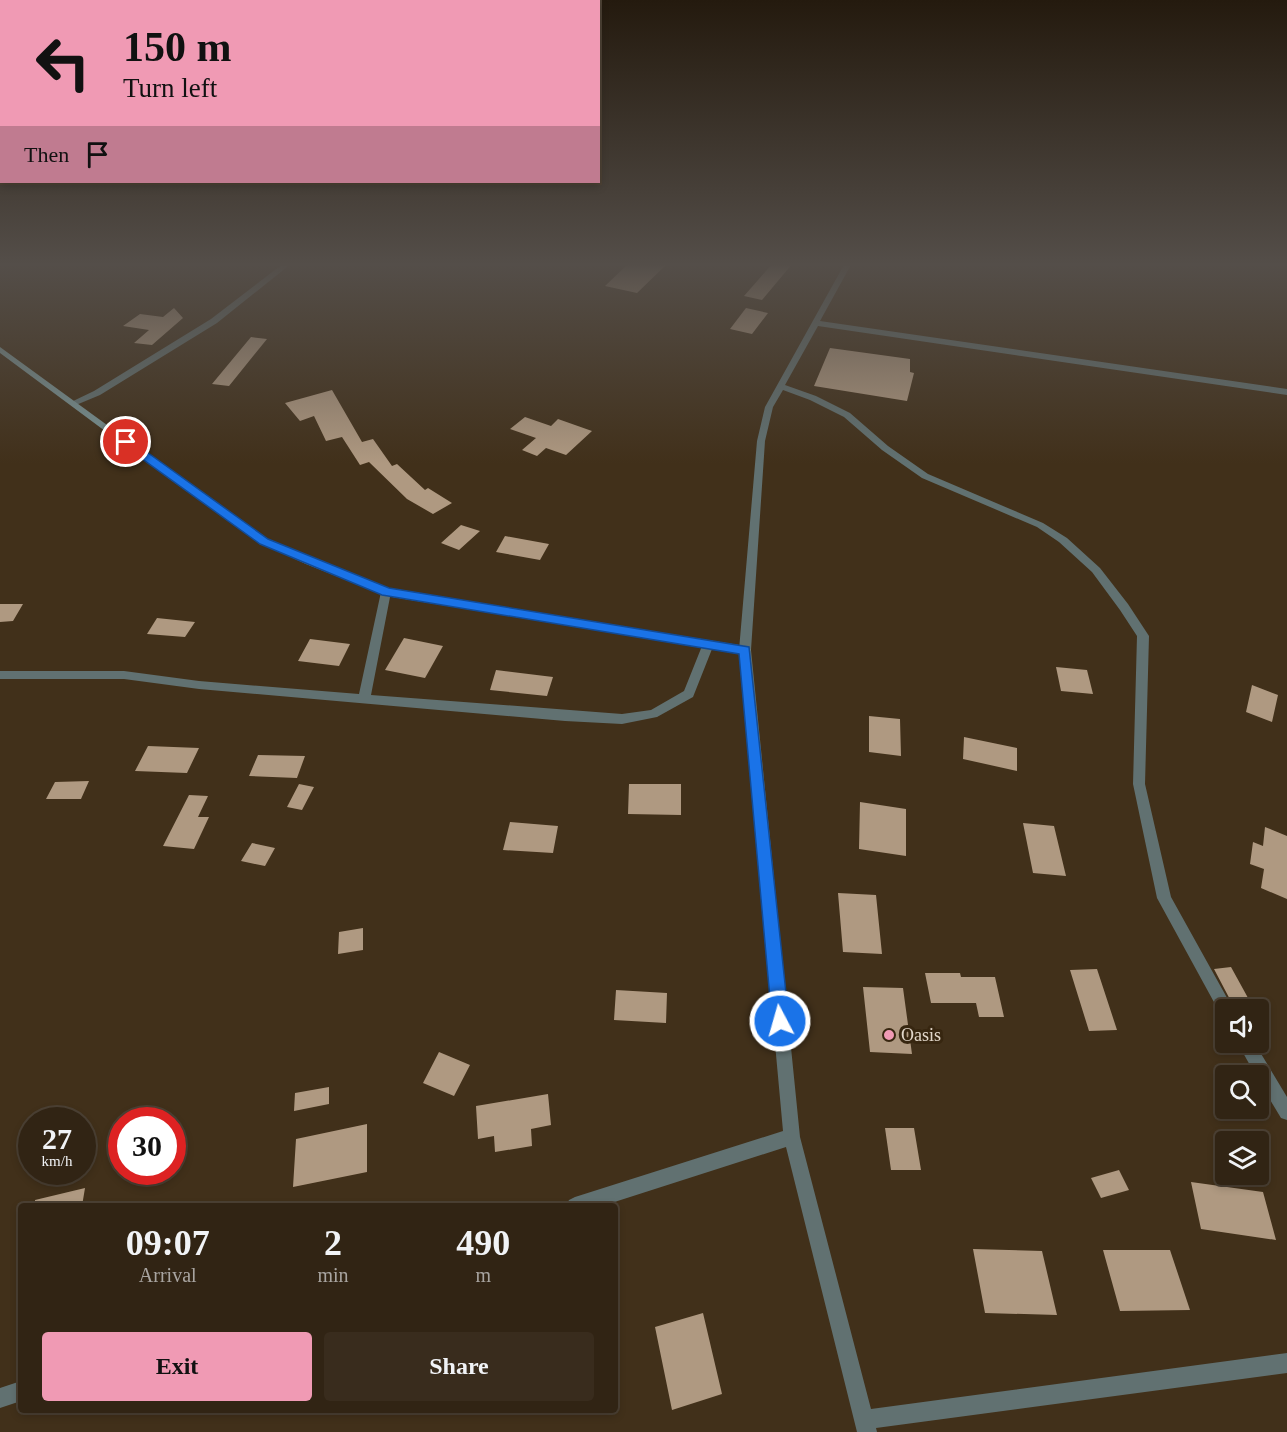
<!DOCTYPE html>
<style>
:root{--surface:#312414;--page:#392c1d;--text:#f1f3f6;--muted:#a8a4a0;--line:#4c4134;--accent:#f09ab4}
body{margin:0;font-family:Georgia,serif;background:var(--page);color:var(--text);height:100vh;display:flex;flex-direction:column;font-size:22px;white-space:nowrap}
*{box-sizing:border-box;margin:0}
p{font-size:20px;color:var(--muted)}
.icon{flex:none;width:33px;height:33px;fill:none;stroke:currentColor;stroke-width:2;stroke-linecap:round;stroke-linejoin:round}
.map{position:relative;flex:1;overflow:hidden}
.drawer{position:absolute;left:18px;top:1203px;width:600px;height:210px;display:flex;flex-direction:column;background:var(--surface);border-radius:6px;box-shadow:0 3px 9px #0003,0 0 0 2px var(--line)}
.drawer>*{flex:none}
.hud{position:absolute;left:0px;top:0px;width:600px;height:183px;box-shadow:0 3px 9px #0003,0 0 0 2px var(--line);background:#f09ab4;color:#111;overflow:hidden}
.buttons{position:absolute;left:1215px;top:999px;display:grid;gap:12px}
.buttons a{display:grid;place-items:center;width:54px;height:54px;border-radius:6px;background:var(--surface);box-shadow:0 3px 9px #0003,0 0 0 2px var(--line);font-size:30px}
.speed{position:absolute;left:18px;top:1107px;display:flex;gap:12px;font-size:30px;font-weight:700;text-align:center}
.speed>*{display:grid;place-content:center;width:78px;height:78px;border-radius:50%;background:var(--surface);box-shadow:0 3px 9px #0003,0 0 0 2px var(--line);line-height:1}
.speed small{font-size:15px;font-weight:400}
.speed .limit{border:9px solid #d22;background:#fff;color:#111}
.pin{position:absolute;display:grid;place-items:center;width:51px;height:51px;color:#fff;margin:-26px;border:3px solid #fff;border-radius:50%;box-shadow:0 2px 6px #0007}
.me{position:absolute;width:66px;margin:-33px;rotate:354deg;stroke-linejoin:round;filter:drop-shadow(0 0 4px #0008)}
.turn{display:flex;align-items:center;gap:21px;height:126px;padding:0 24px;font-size:27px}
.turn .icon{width:78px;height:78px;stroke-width:2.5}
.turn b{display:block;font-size:42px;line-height:51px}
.then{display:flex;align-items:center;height:57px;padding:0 24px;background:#0003;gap:12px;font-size:22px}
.eta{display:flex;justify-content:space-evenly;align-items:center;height:102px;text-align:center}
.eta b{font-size:36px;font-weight:700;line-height:42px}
.primary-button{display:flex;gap:12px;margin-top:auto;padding:12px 24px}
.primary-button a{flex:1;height:69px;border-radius:6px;background:var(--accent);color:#111;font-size:24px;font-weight:700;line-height:69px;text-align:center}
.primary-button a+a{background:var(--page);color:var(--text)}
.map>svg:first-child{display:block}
.building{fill:#af9981}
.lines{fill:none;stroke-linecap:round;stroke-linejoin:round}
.street{fill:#617171;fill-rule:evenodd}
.secondary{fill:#799394;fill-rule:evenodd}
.route{fill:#1a73e8;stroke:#114b97;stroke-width:1.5}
.poi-dot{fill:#f09ab4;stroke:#372610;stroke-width:2}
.labels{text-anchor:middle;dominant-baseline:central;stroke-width:6;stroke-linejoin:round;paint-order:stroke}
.near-poi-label{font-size:18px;fill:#e1d6c9;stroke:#372610;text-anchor:start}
</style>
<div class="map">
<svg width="1287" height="1432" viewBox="0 0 1287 1432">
<rect width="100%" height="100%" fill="#41301a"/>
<!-- building -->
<path class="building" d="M629,263H668L637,293L605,286Z
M773,263H793L762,300L744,296Z
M174,308L183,318L152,345L134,343L149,330L123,326L140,314L163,317Z
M746,308L768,313L752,334L730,329Z
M251,337L267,339L229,386L212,384Z
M830,348L910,359V372L914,373L907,401L814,386Z
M332,390L362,442L373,439L392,466L397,464L425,490L428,488L452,503L433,514L407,499L369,462L360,465L342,437L326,441L314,416L300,421L285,403Z
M525,417L551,426L558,419L592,431L566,455L546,448L537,456L522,450L536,438L510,429Z
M461,525L480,531L459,550L441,543Z
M505,536L549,544L540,560L496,552Z
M0,604H23L13,621L0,622Z
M157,618L195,622L185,637L147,634Z
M404,638L443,646L425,678L385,670Z
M310,639L350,644L339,666L298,661Z
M1056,667L1087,670L1093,694L1061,691Z
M496,670L553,677L547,696L490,690Z
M1252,685L1278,695L1272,722L1246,712Z
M869,716L900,719L901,756L869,752Z
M964,737L1017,748V771L963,759Z
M148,746L199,748L187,773L135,771Z
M258,755L305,756L297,778L249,776Z
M89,781L81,799H46L55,782Z
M299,784L314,787L302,810L287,807Z
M629,784H681V815L628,814Z
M189,795L208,796L198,817H209L194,849L163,846Z
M860,802L906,809V856L859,849Z
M510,822L558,826L553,853L503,850Z
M1023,823L1054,826L1066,876L1033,873Z
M1265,827L1287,836V899L1261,888L1264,869L1250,864L1253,842L1263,846Z
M252,843L275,848L265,866L241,861Z
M838,893L876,895L882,954L843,952Z
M363,928V950L338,954L339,932Z
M1231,967L1253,1007L1235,1009L1214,969Z
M1097,969L1117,1030L1089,1031L1070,970Z
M925,973H960L961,977H995L1004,1017H979L976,1003H931Z
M863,987L903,988L912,1054L870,1052Z
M616,990L667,993L666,1023L614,1020Z
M439,1052L470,1065L454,1096L423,1083Z
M329,1087V1104L294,1111L295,1093Z
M548,1094L551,1125L531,1129L532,1146L495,1152L494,1136L478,1139L476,1106Z
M367,1124V1172L293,1187L296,1139Z
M885,1128H914L921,1170H891Z
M1119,1170L1129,1190L1101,1198L1091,1178Z
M1191,1182L1263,1192L1276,1240L1201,1229Z
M85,1188L82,1206H35V1200Z
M973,1249L1042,1251L1057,1315L985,1313Z
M1103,1250H1170L1190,1310L1120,1311Z
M703,1313L722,1394L672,1410L655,1327Z"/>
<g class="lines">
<!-- street -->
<path class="street" d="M284,263H292L217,323L100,395L76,405L69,403L94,391L211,319Z
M845,263H852L820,321L1287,389V395L818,326L785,385L816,396L850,413L888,446L928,474L1043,523L1067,538L1100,568L1128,604L1149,636L1145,784L1171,897L1231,1005L1233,1010H1226V1017L1221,1015L1157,898L1133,784L1137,636L1120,610L1092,572L1059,542L1037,527L922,478L882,450L844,417L810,400L783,390L773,407L765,441L751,650L800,1137L871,1409L1287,1353V1373L876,1428L877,1432H857L786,1147L602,1206H566L569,1200L575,1197L783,1131L739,650L757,441L765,407Z
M386,588L391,592L371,695L622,714L651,710L684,691L704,641H712L714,644L693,697L657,717L622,724L565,721L199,689L124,679H0V671H124L199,681L359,694L381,592Z
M1237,1042H1254L1287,1097V1120L1281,1118L1258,1080V1076H1256Z
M21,1381V1401L0,1408V1388Z"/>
<!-- secondary -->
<path class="secondary" d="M0,347L177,476L268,539L314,560L388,589L745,646L751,650L745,654L386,596L306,564L260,543L171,480L0,353Z"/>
</g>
<!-- sky -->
<linearGradient id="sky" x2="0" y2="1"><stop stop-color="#241a0e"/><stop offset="0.57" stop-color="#544e49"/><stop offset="1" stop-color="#544e49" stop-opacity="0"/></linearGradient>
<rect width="1287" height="464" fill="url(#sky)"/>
<!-- route -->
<path class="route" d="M123,440H130L268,539L389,588L749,647L789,1021L787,1027L780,1030L774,1027L772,1021L739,654L382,595L260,544L123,445Z"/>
<!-- markers -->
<circle class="poi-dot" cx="889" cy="1035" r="6"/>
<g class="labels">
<!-- near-poi labels -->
<g class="near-poi-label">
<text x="901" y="1035">Oasis</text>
</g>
</g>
</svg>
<div class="buttons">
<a><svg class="icon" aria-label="sound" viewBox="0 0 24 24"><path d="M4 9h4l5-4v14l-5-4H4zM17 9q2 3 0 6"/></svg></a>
<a><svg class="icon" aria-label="search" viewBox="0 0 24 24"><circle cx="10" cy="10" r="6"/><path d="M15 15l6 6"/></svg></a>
<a><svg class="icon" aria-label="layers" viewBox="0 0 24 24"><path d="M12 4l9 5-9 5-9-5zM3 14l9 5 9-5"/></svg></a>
</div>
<div class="speed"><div>27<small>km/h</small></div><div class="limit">30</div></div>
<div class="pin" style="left:126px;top:442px;background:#d93025"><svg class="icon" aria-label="arrive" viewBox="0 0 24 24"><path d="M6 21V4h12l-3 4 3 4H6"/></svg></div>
<svg class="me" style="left:780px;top:1021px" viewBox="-20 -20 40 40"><circle r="17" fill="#1a73e8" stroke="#fff" stroke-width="3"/><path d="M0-11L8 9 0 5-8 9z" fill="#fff"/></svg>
<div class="hud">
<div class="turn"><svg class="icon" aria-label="left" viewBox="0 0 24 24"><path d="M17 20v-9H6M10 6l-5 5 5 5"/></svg><div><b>150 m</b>Turn left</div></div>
<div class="then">Then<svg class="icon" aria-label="arrive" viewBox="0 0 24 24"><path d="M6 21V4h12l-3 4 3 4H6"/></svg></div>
</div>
<section class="drawer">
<div class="eta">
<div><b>09:07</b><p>Arrival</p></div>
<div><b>2</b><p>min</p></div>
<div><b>490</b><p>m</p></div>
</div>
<div class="primary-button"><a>Exit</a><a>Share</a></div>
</section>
</div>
